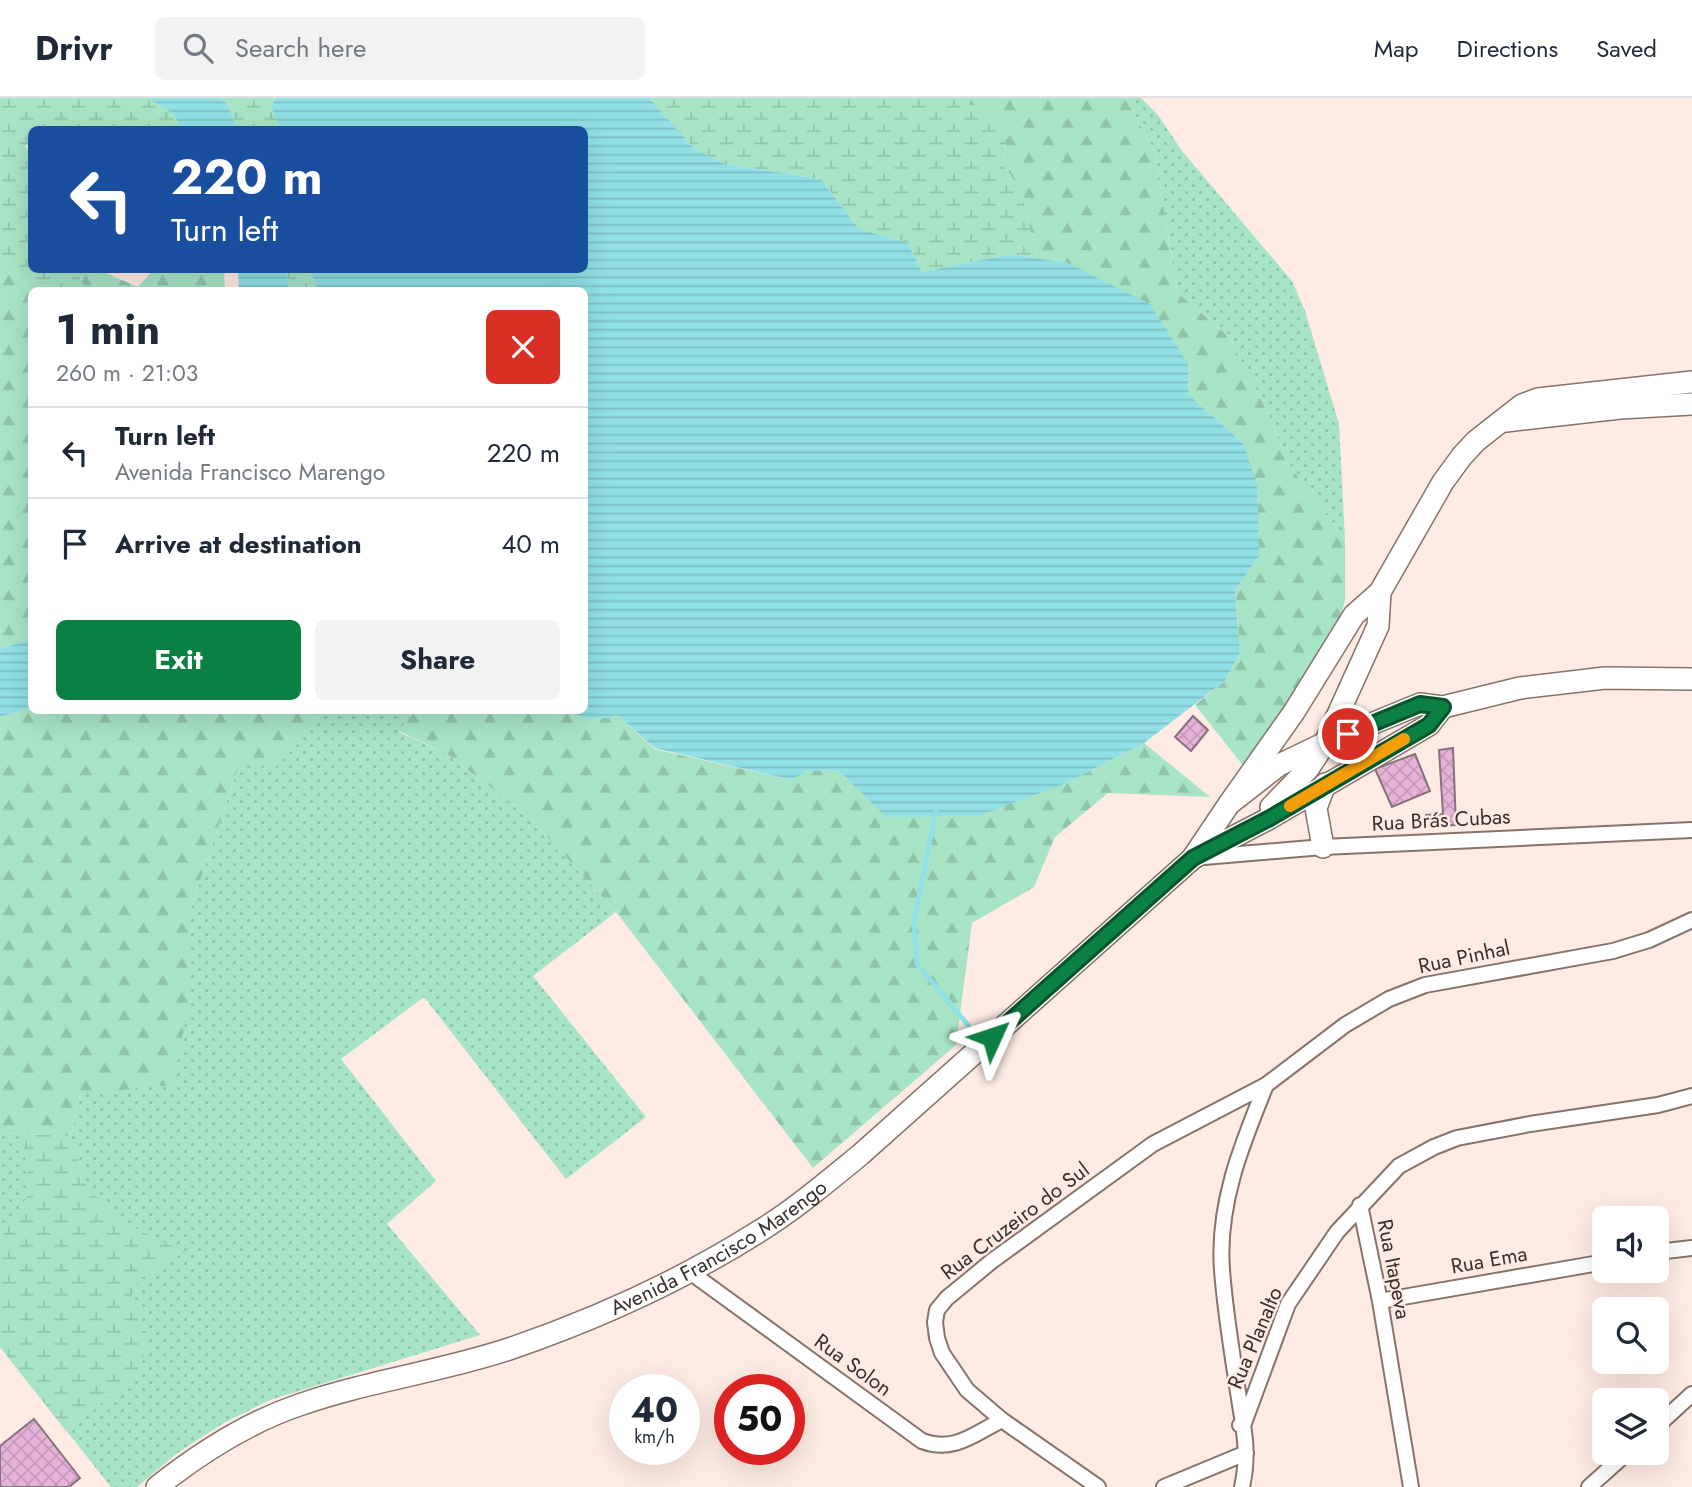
<!DOCTYPE html>
<meta charset="utf-8">
<style>
:root{--surface:#fff;--page:#f2f2f3;--text:#1f2937;--muted:#747a83;--line:#e0e1e3;--accent:#0b8043}
body{margin:0;font-family:Jost,sans-serif;background:var(--page);color:var(--text);height:100vh;display:flex;flex-direction:column;font-size:26px;white-space:nowrap}
*{box-sizing:border-box;margin:0}
p{font-size:23px;color:var(--muted)}
.icon{flex:none;width:38px;height:38px;fill:none;stroke:currentColor;stroke-width:2;stroke-linecap:round;stroke-linejoin:round}
.map{position:relative;flex:1;overflow:hidden}
.details{position:absolute;left:28px;top:189px;width:560px;height:427px;display:flex;flex-direction:column;background:var(--surface);border-radius:10px;box-shadow:0 7px 28px #0002}
.details>*{flex:none}
.banner{position:absolute;left:28px;top:28px;width:560px;height:147px;border-radius:10px;box-shadow:0 7px 28px #0002;background:#1a4fa0;color:#fff;overflow:hidden}
.buttons{position:absolute;left:1592px;top:1108px;display:grid;gap:14px}
.buttons a{display:grid;place-items:center;width:77px;height:77px;border-radius:10px;background:var(--surface);box-shadow:0 7px 28px #0002;font-size:35px}
.speed{position:absolute;left:609px;top:1276px;display:flex;gap:14px;font-size:35px;font-weight:700;text-align:center}
.speed>*{display:grid;place-content:center;width:91px;height:91px;border-radius:50%;background:var(--surface);box-shadow:0 7px 28px #0002;line-height:1}
.speed small{font-size:18px;font-weight:400}
.speed .limit{border:10px solid #d22;background:#fff;color:#111}
.pin{position:absolute;display:grid;place-items:center;width:60px;height:60px;color:#fff;margin:-30px;border:4px solid #fff;border-radius:50%;box-shadow:0 2px 7px #0007}
.me{position:absolute;width:77px;margin:-38px;rotate:48deg;stroke-linejoin:round;filter:drop-shadow(0 0 5px #0008)}
.turn{display:flex;align-items:center;gap:24px;height:147px;padding:0 28px;font-size:32px}
.turn .icon{width:91px;height:91px;stroke-width:2.5}
.turn b{display:block;font-size:49px;line-height:60px}
.round{display:grid;place-items:center;flex:none;width:74px;height:74px;border-radius:10px;background:var(--page)}
.summary{display:flex;align-items:center;justify-content:space-between;height:119px;padding:0 28px}
h1{font-size:42px;font-weight:700;line-height:52px}
.primary-button{display:flex;gap:14px;margin-top:auto;padding:14px 28px}
.primary-button a{flex:1;height:80px;border-radius:10px;background:var(--accent);color:#fff;font-size:28px;font-weight:700;line-height:80px;text-align:center}
.primary-button a+a{background:var(--page);color:var(--text)}
ul{padding:0;list-style:none}
li{display:flex;align-items:center;gap:21px;height:91px;padding:0 28px;border-top:2px solid var(--line)}
li div{flex:1}
li b{display:block;font-size:26px}
li em{font-style:normal}
header{display:flex;align-items:center;gap:42px;box-sizing:border-box;height:98px;padding:0 35px;background:var(--surface);border-bottom:2px solid var(--line)}
header strong{font-size:33px}
nav{display:flex;gap:38px;margin-inline-start:auto;font-size:24px}
.search{width:490px;height:63px;background:var(--page);display:flex;align-items:center;gap:18px;box-sizing:border-box;padding:0 24px;border-radius:10px;color:var(--muted);font-size:26px}
.map>svg:first-child{display:block}
.grass{fill:url(#grass-dots)}
.forest{fill:url(#forest-firs)}
.wetland{fill:url(#wetland-marsh)}
.water{fill:url(#water-rules)}
.lines{fill:none;stroke-linecap:round;stroke-linejoin:round}
.stream{stroke:#90e0e5;stroke-width:5}
.building{fill:url(#building-cross-hatch);stroke:#84727f;stroke-width:2}
.street-casing{stroke:#87736a;stroke-width:18}
.secondary-casing{stroke:#87736a;stroke-width:24}
.street{stroke:#fff;stroke-width:14}
.secondary{stroke:#fff;stroke-width:21}
.route-casing{stroke:#07532c;stroke-width:18}
.route{stroke:#0b8043;stroke-width:12}
.slow{stroke:#f59e0b;stroke-width:12}
.labels{text-anchor:middle;dominant-baseline:central;stroke-width:5;stroke-linejoin:round;paint-order:stroke}
.street-label{font-size:21px;fill:#38302c;stroke:#feebe3}
</style>
<header>
<strong>Drivr</strong>
<div class="search"><svg class="icon" aria-label="search" viewBox="0 0 24 24"><circle cx="10" cy="10" r="6"/><path d="M15 15l6 6"/></svg>Search here</div>
<nav><a>Map</a><a>Directions</a><a>Saved</a></nav>
</header>
<div class="map">
<svg width="1692" height="1389" viewBox="0 0 1692 1389">
<defs>
<pattern id="grass-dots" width="8" height="8" patternUnits="userSpaceOnUse" patternTransform="scale(1.75)"><rect width="8" height="8" fill="#a7e4c6"/><path d="M2 2h.1M6 6h.1" fill="none" stroke="#90c4aa" stroke-width="1.8" stroke-linecap="round"/></pattern>
<pattern id="forest-firs" width="22" height="20" patternUnits="userSpaceOnUse" patternTransform="scale(1.75)"><rect width="22" height="20" fill="#a7e4c6"/><path d="M5 1l3.5 6h-7zM16 11l3.5 6h-7z" fill="#90c4aa"/></pattern>
<pattern id="wetland-marsh" width="20" height="14" patternUnits="userSpaceOnUse" patternTransform="scale(1.75)"><rect width="20" height="14" fill="#a7e4c6"/><path d="M1 5h8M5 5V1M11 12h8M15 12V8" fill="none" stroke="#90c4aa"/></pattern>
<pattern id="water-rules" width="6" height="5" patternUnits="userSpaceOnUse" patternTransform="scale(1.75)"><rect width="6" height="5" fill="#90e0e5"/><path d="M0 2.5h6" fill="none" stroke="#7dc0c5"/></pattern>
<pattern id="building-cross-hatch" width="8" height="8" patternUnits="userSpaceOnUse" patternTransform="scale(1.75)"><rect width="8" height="8" fill="#e7b2d8"/><path d="M0 0l8 8M0 8l8-8" fill="none" stroke="#c799ba"/></pattern>
</defs>
<rect width="100%" height="100%" fill="#feebe3"/>
<!-- grass -->
<path class="grass" d="M1126,0H1141L1158,17L1182,53L1292,183L1305,213L1339,326L1345,442L1287,364L1268,315L1229,239L1177,194L1155,54Z
M308,613H414L399,634L447,656L530,720L616,814L533,878L646,1019L566,1081L424,899L341,961L436,1083L387,1126L480,1237L270,1302L222,1326L176,1356L137,1389H111L0,1249V1035L71,1038L80,996L190,902V813L240,664L319,622Z"/>
<!-- forest -->
<path class="forest" d="M971,0H1126L1155,54L1177,194L1229,239L1268,315L1287,364L1345,442V501L1342,514L1310,575L1245,670L1195,607L1225,583L1240,554L1235,493L1259,458L1243,345L1189,297L1188,266L1068,165L1037,160L1021,93L1004,68L1006,42L991,11L968,7Z
M0,159L45,192H32L31,541L0,551Z
M75,172H99L138,189L153,172H224L225,192H86Z
M31,610L32,612L308,613L319,622L276,669L240,664L190,813V902L172,987L80,996L71,1038L0,1035V619Z
M562,612L593,621L619,618L654,651L792,682L809,672L839,673L887,719L1064,686L1144,645L1210,699L1108,695L1055,739L1034,789L972,825L956,947L813,1070L616,814L530,720L447,656L399,633L414,613Z"/>
<!-- wetland -->
<path class="wetland" d="M0,0H148L173,16L182,31L32,32L31,47H25L31,57L32,172H75L86,192H45L0,159Z
M221,0H275L271,9L280,31H238L227,6Z
M649,0H971L968,7L991,11L1006,42L1004,68L1021,93L1037,160L1011,156L922,174L908,145L859,131L821,81L725,66L695,51Z
M287,172H310L317,192H289Z
M22,1036L71,1038L85,1085L113,1119L185,1154L141,1180L131,1197L149,1241L138,1276L66,1333L0,1249V1141L30,1094Z"/>
<!-- water -->
<path class="water" d="M148,0H221L227,6L238,31H182L173,16Z
M275,0H649L695,51L725,66L821,81L859,131L908,145L922,174L1011,156L1068,165L1150,206L1188,266L1189,297L1243,345L1257,387L1259,458L1235,493L1240,554L1225,583L1144,645L1064,686L978,718L886,719L839,673L809,672L792,682L654,650L619,618L593,621L562,613L584,612V192H317L310,172H584V32L280,31L271,9Z
M238,172H287L289,192H239Z
M31,541V610L0,619V551Z"/>
<g class="lines">
<!-- stream -->
<path class="stream" d="M936,713L914,824L917,866L968,927"/>
</g>
<!-- building -->
<path class="building" d="M1193,618L1208,632L1191,653L1175,639Z
M1453,650L1456,727L1427,728L1426,717L1443,716L1439,652Z
M1415,656L1430,693L1392,709L1375,671Z
M34,1321L80,1380L69,1389H0V1348Z"/>
<g class="lines">
<defs>
<path id="street" d="M1204,759L1323,749L1692,732
M1360,1107L1380,1203L1411,1389
M1657,1154L1692,1150
M690,1174L922,1343C954,1355 974,1336 1002,1322
M1380,1203L1605,1164
M1240,1327L1244,1325L1288,1206L1337,1134L1399,1068L1434,1049L1457,1040L1530,1026L1658,1007L1692,998
M1657,1328L1692,1296
M1098,1389L1002,1322L967,1292L942,1255L937,1240L935,1224L937,1212L947,1200L992,1163L1153,1046L1266,987L1345,927L1389,901L1425,887L1613,853L1649,842L1692,822
M1164,1389L1246,1355
M1242,1389C1250,1354 1243,1328 1238,1294C1232,1254 1225,1213 1222,1172C1217,1106 1242,1046 1266,987
M1589,1389L1628,1354"/>
<g id="secondary">
<path d="M1506,323L1620,310L1692,306"/>
<path d="M1229,706L1294,614L1354,517L1380,494L1443,384L1462,358L1476,343L1522,307L1538,301L1692,284"/>
<path d="M1271,709L1308,671L1325,645L1378,528L1380,494"/>
<path d="M1323,749L1316,710L1325,686"/>
<path d="M1194,758L1229,706L1279,667L1325,645L1420,606L1443,609L1520,590L1605,580L1692,581"/>
<path id="s1" d="M157,1389C200,1355 246,1325 299,1307C367,1283 440,1274 509,1251C594,1222 682,1182 758,1134C794,1112 827,1084 860,1057L1193,760L1270,720L1429,627L1443,609"/>
</g>
</defs>
<!-- street casing -->
<use href="#street" class="street-casing"/>
<!-- secondary casing -->
<use href="#secondary" class="secondary-casing"/>
<!-- street -->
<use href="#street" class="street"/>
<!-- secondary -->
<use href="#secondary" class="secondary"/>
</g>
<g class="lines">
<defs>
<path id="route" d="M992,939L1193,760L1270,720L1429,627L1443,609L1420,606L1348,636"/>
</defs>
<!-- route casing -->
<use href="#route" class="route-casing"/>
<!-- route -->
<use href="#route" class="route"/>
<!-- slow -->
<path class="slow" d="M1290,708L1404,641"/>
</g>
<g class="labels">
<!-- street labels -->
<g class="street-label">
<text transform="translate(1441 722) rotate(-3)">Rua Brás Cubas</text>
<text transform="translate(1464 859) rotate(-12)">Rua Pinhal</text>
<text transform="translate(1015 1123) rotate(-37)">Rua Cruzeiro do Sul</text>
<text stroke="none"><textPath href="#s1" startOffset="616">Avenida Francisco Marengo</textPath></text>
<text transform="translate(1489 1162) rotate(-10)">Rua Ema</text>
<text transform="translate(1394 1171) rotate(79)">Rua Itapeva</text>
<text transform="translate(1255 1240) rotate(-67)">Rua Planalto</text>
<text transform="translate(853 1267) rotate(36)">Rua Solon</text>
</g>
</g>
</svg>
<div class="buttons">
<a><svg class="icon" aria-label="sound" viewBox="0 0 24 24"><path d="M4 9h4l5-4v14l-5-4H4zM17 9q2 3 0 6"/></svg></a>
<a><svg class="icon" aria-label="search" viewBox="0 0 24 24"><circle cx="10" cy="10" r="6"/><path d="M15 15l6 6"/></svg></a>
<a><svg class="icon" aria-label="layers" viewBox="0 0 24 24"><path d="M12 4l9 5-9 5-9-5zM3 14l9 5 9-5"/></svg></a>
</div>
<div class="speed"><div>40<small>km/h</small></div><div class="limit">50</div></div>
<div class="pin" style="left:1348px;top:636px;background:#d93025"><svg class="icon" aria-label="arrive" viewBox="0 0 24 24"><path d="M6 21V4h12l-3 4 3 4H6"/></svg></div>
<svg class="me" style="left:992px;top:939px" viewBox="-20 -20 40 40"><path d="M0-17L14 15 0 8-14 15z" fill="#0b8043" stroke="#fff" stroke-width="4"/></svg>
<div class="banner">
<div class="turn"><svg class="icon" aria-label="left" viewBox="0 0 24 24"><path d="M17 20v-9H6M10 6l-5 5 5 5"/></svg><div><b>220 m</b>Turn left</div></div>
</div>
<section class="details">
<div class="summary"><div><h1>1 min</h1><p>260 m · 21:03</p></div><a class="round" style="background:#d93025;color:#fff"><svg class="icon" aria-label="close" viewBox="0 0 24 24"><path d="M6 6l12 12M18 6L6 18"/></svg></a></div>
<ul>
<li><svg class="icon" aria-label="left" viewBox="0 0 24 24"><path d="M17 20v-9H6M10 6l-5 5 5 5"/></svg><div><b>Turn left</b><p>Avenida Francisco Marengo</p></div><em>220 m</em></li>
<li><svg class="icon" aria-label="arrive" viewBox="0 0 24 24"><path d="M6 21V4h12l-3 4 3 4H6"/></svg><div><b>Arrive at destination</b></div><em>40 m</em></li>
</ul>
<div class="primary-button"><a>Exit</a><a>Share</a></div>
</section>
</div>
